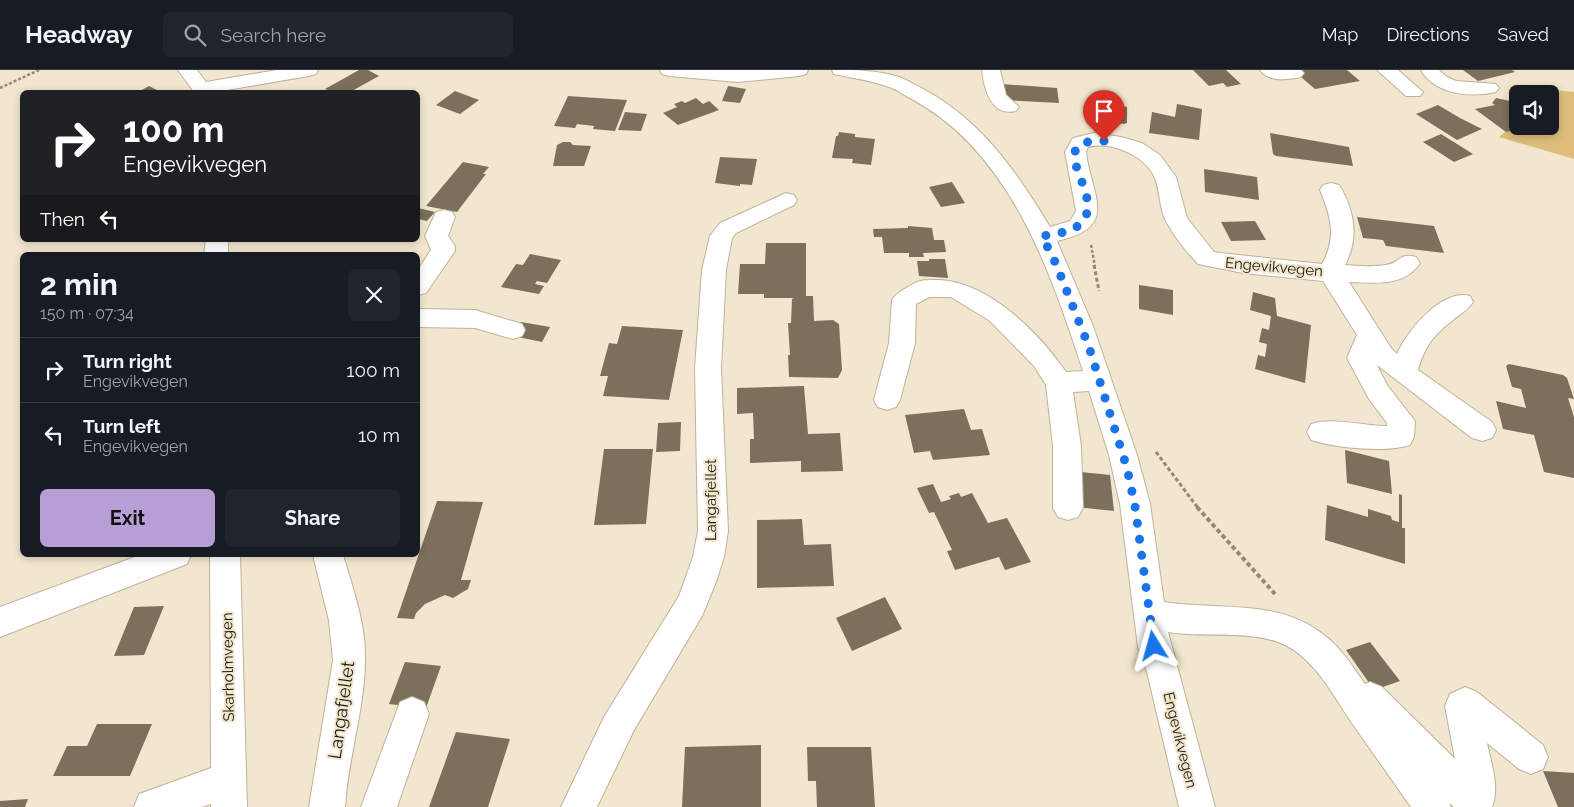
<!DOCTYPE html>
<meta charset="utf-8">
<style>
:root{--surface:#171b24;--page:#20242c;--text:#f1f3f6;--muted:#9ea1a6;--line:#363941;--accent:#b59fd6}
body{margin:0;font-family:Raleway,sans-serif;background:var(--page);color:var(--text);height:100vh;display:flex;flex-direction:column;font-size:19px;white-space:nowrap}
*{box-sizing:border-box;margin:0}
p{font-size:16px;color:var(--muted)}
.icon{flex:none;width:28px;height:28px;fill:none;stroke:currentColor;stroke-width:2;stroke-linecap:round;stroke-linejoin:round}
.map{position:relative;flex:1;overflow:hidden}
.details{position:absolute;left:20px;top:182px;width:400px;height:305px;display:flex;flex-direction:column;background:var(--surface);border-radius:8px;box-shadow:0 2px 8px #0003}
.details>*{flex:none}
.guide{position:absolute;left:20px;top:20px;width:400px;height:152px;border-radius:8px;box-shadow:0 2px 8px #0003;background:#202124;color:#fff;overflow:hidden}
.controls{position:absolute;left:1509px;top:15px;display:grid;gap:10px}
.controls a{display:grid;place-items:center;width:50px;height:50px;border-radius:8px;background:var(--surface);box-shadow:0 2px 8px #0003;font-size:25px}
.pin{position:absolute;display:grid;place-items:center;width:42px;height:42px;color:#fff;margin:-51px -21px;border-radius:50% 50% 50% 0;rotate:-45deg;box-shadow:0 0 5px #0007}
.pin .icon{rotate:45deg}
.me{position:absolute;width:55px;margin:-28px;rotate:352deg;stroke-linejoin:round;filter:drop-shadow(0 0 4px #0008)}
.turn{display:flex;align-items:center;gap:18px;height:105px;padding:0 20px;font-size:22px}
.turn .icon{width:65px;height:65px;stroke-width:2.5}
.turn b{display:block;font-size:35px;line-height:42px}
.then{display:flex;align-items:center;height:48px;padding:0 20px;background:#0003;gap:10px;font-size:19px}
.round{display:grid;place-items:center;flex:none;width:52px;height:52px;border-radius:8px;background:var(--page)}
.summary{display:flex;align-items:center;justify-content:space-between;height:85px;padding:0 20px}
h1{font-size:30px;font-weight:700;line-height:38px}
.primary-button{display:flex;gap:10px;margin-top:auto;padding:10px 20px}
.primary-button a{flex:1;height:58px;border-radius:8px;background:var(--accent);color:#111;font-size:20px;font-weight:700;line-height:58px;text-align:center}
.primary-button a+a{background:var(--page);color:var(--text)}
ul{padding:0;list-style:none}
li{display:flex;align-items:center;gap:15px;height:65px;padding:0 20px;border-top:1px solid var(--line)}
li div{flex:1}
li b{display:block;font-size:19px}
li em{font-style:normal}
header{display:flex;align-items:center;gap:30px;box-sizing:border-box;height:70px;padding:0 25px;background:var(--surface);border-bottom:1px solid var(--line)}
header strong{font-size:24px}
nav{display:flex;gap:28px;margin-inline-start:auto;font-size:18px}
.search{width:350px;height:45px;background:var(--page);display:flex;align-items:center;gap:12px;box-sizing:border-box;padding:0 18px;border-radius:8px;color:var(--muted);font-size:19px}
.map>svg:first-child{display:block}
.green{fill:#debd7a}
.building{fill:#7b705b}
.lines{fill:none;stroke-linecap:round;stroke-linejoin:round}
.minor-casing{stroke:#beb29b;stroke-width:2}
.path-far2{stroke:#928978;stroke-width:2.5;stroke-dasharray:3 2;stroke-linecap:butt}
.path-far1{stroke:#928978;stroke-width:3;stroke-dasharray:4 2.5;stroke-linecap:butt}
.path{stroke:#928978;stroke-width:4;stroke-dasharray:4.5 3;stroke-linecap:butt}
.minor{fill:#fff;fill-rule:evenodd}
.route{stroke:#1a73e8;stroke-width:9;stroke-dasharray:0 16.2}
.labels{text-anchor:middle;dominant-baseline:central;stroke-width:4;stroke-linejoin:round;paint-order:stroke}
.street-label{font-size:15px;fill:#1c180f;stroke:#f2e6ce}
.near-street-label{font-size:18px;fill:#1c180f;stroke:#f2e6ce}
</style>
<header>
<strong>Headway</strong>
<div class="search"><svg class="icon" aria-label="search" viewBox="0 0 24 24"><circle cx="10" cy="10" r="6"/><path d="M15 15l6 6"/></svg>Search here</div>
<nav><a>Map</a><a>Directions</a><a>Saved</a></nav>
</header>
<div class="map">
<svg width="1574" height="737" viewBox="0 0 1574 737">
<rect width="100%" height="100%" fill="#f2e6ce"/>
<!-- green -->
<path class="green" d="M1554,20L1574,22V89L1499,67L1517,52L1518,56H1550L1549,24Z"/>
<!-- building -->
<path class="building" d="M359,0H368L379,6L350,22H333L325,19Z
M1193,0H1226L1241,14L1227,17L1223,13L1209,16Z
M1299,0H1347L1360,11L1315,19L1294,1Z
M1463,0H1512L1515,2L1478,11Z
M1001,14L1057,18L1059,33L1002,30Z
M149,16L161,22H138Z
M728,16L746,19L740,33L722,31Z
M455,21L479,30L460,44L436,35Z
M568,26L597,28L627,30L615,61L593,59L594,56L586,55L577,54L575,58L554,56Z
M696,28L703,34L709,31L719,40L678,55L663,43L677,37L674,34L682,31L685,33Z
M1496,28L1510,31L1518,30V51L1513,52L1521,58L1506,62L1475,39L1495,35L1492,33Z
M1100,33L1127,37V53L1124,54L1098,49Z
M1177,34L1202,39L1199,70L1149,63L1152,42L1175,47Z
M1438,35L1460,48L1482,59L1457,70L1416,44Z
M625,42L647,44L641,61L618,60Z
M839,62L855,64V67L875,69L871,95L852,93L853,89L832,88L836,66H838Z
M1270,63L1349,77L1353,96L1276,86L1273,84Z
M1441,64L1473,84L1454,92L1423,72Z
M563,72H570L573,75L591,76L584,96H553L557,75Z
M720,87L757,89L752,115L740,114V116L715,113Z
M463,92L489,97L483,104H486L457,142L426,136Z
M1204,99L1257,107L1259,130L1205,122Z
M952,112L965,133L941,137L929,117Z
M418,138L435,142L427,151L418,149Z
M1357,147L1434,156L1444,183L1386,176L1383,170L1363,168Z
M1255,151L1266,170L1231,171L1221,152Z
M908,156L932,158L934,170H944L946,182L923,183L924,187H909V183H884L882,167H874L873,159L908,158Z
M766,173H806V226H813L814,251L833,250L839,254L842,300L838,308L789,307L788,285H790L788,253H791L792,229L794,228H764V224H738L740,194H765Z
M530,184L561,190L547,213L537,211L535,214L544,216L539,224L501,217L516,194L523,195Z
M929,189H945L948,208L919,206L917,191H929Z
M1139,215L1173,220V245L1139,239Z
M1253,222L1275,228L1277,246L1311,255L1305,313L1255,299L1258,285L1265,287L1267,274L1259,272L1262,258L1269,260L1271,246L1250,240Z
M521,252L550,257L542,272L513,266Z
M622,256L683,260L669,330L603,326L608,306H600L609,273L617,274Z
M1509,294L1563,305L1567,308L1574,329L1568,328L1574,347V408L1544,402L1534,365L1503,359L1496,331L1526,338L1521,319L1512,317L1506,296Z
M804,316L808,364L840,363L843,401L801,402V391L750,393V369H754L753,343L737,344V318Z
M964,339L971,360L982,359L990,385L933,390L930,381L914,383L905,345Z
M681,352L680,381L656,382L658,353Z
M604,379H653L646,454L594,455Z
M1345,380L1389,391L1392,424L1347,413Z
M1072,401L1110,405L1114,441L1076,437Z
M933,414L941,432L951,429L949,426L959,423L961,427L972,423L988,453L1007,448L1031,492L1005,500L999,487L955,500L947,481L952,480L934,442L929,443L917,418Z
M1399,424L1402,425V458H1405V494L1325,470L1327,435L1368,447V439L1391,446L1392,450L1399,452Z
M437,431L483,432L461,510H471L468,519L453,528L445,525L425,534L416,543L414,549L397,548Z
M802,449L804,475L831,474L834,516L757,518V450Z
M885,527L902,559L852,581L836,548Z
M164,536L144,585L114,586L134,537Z
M1370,572L1400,611L1374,620L1346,580Z
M405,592L441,596L426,638L389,634Z
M97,654H152L130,706H53L67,676H87Z
M456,662L510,669L488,737H429Z
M761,675V737H682L685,677Z
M807,677H871L875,737H817L816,711H808Z
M1543,701L1574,703V737H1558Z
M28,729L25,737H0V731Z"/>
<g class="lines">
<defs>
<path id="minor" d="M178,0H197L206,12L277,0H318L316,4L309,6L215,22H194Z
M660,0H808L806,4L799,6L738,12L669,6L662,4Z
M832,0C855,0 877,0 899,7C907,10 915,15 923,19C981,50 1017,102 1050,157L1070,151L1076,141L1065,82L1073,68L1094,63L1121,67L1142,73L1160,85L1176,107L1187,148L1214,182L1220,183L1322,194C1337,167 1331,147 1320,120L1323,115L1331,113L1339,115C1355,140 1359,169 1345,195C1359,196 1373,197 1386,195C1400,193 1399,182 1416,187L1420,193C1405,217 1373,213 1349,212L1391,278L1397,284C1407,261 1442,218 1470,226L1473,232C1468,240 1460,244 1453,250C1434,264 1424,278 1418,300L1492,352L1496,360L1492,368L1482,371L1472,368L1377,295L1387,315L1415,351L1414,367L1410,375C1386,383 1335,378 1311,370L1307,362L1311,354C1334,347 1363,356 1387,356V353L1369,329L1347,288L1357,265L1323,211L1243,203L1198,194C1185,180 1172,164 1164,147C1159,134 1160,119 1154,106C1144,85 1110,71 1088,77L1086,82C1091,126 1121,157 1057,171L1093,256L1137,385L1150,434L1164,532C1221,541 1282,527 1329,569C1344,582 1354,599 1365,614L1370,612L1382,617L1455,689L1445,636L1450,624L1465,617L1477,622L1543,675L1548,687L1543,699L1531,704L1519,699L1487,673C1491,693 1500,717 1492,737H1454L1449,733L1451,737H1411C1392,710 1373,683 1354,656C1333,626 1314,585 1278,572C1243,560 1204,568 1168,562L1215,737H1179L1147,602L1138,577L1120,434L1109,385L1089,321L1073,322L1081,376L1083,438L1078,447L1068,450L1058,447L1053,438V376L1046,315L1034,296L990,251L951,227H929L916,234L915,273L900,330L896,337L887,340L878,337L874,330L889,273L892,230C897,222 905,219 913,214C921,209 930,210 939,210C989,212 1039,263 1066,302L1083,301C1050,200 1010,81 910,28C902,24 895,18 886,16C870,10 851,8 834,4Z
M982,0H1000L1006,25L1019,37L1016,41C991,47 984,19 982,0Z
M1260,0H1301L1304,3L1301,7C1288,10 1268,12 1260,0Z
M1377,0H1398L1423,22L1420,26H1406Z
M1421,0H1439L1447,7L1456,11L1496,14L1499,18L1496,22C1470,28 1434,24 1421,0Z
M786,123L794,125L797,130L794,135L736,163L732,168L726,200L721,298L728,461L724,487L716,512L702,546L634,660L597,737H561L604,647L679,526L693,487L698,461L695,298L702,200L710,166L720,153Z
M444,140L452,142L455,147L448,166L455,176V181L426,223L418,225V200L431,180L425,166L436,142Z
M206,170H228V185H204Z
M418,239L475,240L522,254L525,260L522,266L513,269L475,258L418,257Z
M140,485H191L187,494L0,567V537Z
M210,485H240L247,737H211V734L202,737H134L139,724L211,698Z
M313,485H343C353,519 366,554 365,589C365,639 348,687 345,737H309L333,590L329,551Z
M412,627L424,632L429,644L397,737H361L400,632Z"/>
</defs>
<!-- minor casing -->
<use href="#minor" class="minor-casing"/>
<!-- path-far2 -->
<path class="path-far2" d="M0,18L39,0
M1091,175L1095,196"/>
<!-- path-far1 -->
<path class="path-far1" d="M1094,195L1099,221
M1156,382L1198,438"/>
<!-- path -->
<path class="path" d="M1197,437L1275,524"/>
<!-- minor -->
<use href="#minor" class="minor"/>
</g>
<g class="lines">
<!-- route -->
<path class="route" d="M1104,71C1038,69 1107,124 1082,152C1074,162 1055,164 1042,166L1056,194L1089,277L1127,398L1135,436L1154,576"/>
</g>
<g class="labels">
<!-- street labels -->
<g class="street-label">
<text transform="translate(1274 197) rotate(5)">Engevikvegen</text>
<text transform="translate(711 430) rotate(-90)">Langafjellet</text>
<text transform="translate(228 597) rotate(-91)">Skarholmvegen</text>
<text transform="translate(1180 670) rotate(76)">Engevikvegen</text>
</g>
<!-- near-street labels -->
<g class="near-street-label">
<text transform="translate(341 640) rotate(-82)">Langafjellet</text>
</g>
</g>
</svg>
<div class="controls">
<a><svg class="icon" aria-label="sound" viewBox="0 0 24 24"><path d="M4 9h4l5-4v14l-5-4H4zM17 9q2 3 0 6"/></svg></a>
</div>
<div class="pin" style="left:1104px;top:71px;background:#d93025"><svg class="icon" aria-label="arrive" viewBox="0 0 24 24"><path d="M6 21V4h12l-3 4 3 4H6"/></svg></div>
<svg class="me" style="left:1154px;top:576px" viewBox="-20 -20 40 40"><path d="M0-17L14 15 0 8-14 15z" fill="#1a73e8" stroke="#fff" stroke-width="4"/></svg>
<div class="guide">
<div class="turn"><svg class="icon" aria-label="right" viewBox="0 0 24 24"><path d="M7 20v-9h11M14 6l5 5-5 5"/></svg><div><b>100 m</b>Engevikvegen</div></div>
<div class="then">Then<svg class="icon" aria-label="left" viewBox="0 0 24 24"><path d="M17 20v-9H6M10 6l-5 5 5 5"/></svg></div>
</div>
<section class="details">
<div class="summary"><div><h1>2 min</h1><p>150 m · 07:34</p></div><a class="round"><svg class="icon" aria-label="close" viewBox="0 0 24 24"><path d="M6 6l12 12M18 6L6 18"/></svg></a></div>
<ul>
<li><svg class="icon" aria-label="right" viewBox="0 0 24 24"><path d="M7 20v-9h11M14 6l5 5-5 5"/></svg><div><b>Turn right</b><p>Engevikvegen</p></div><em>100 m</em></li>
<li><svg class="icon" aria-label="left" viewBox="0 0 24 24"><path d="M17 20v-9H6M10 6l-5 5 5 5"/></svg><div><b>Turn left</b><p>Engevikvegen</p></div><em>10 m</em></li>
</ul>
<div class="primary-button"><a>Exit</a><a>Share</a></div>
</section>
</div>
